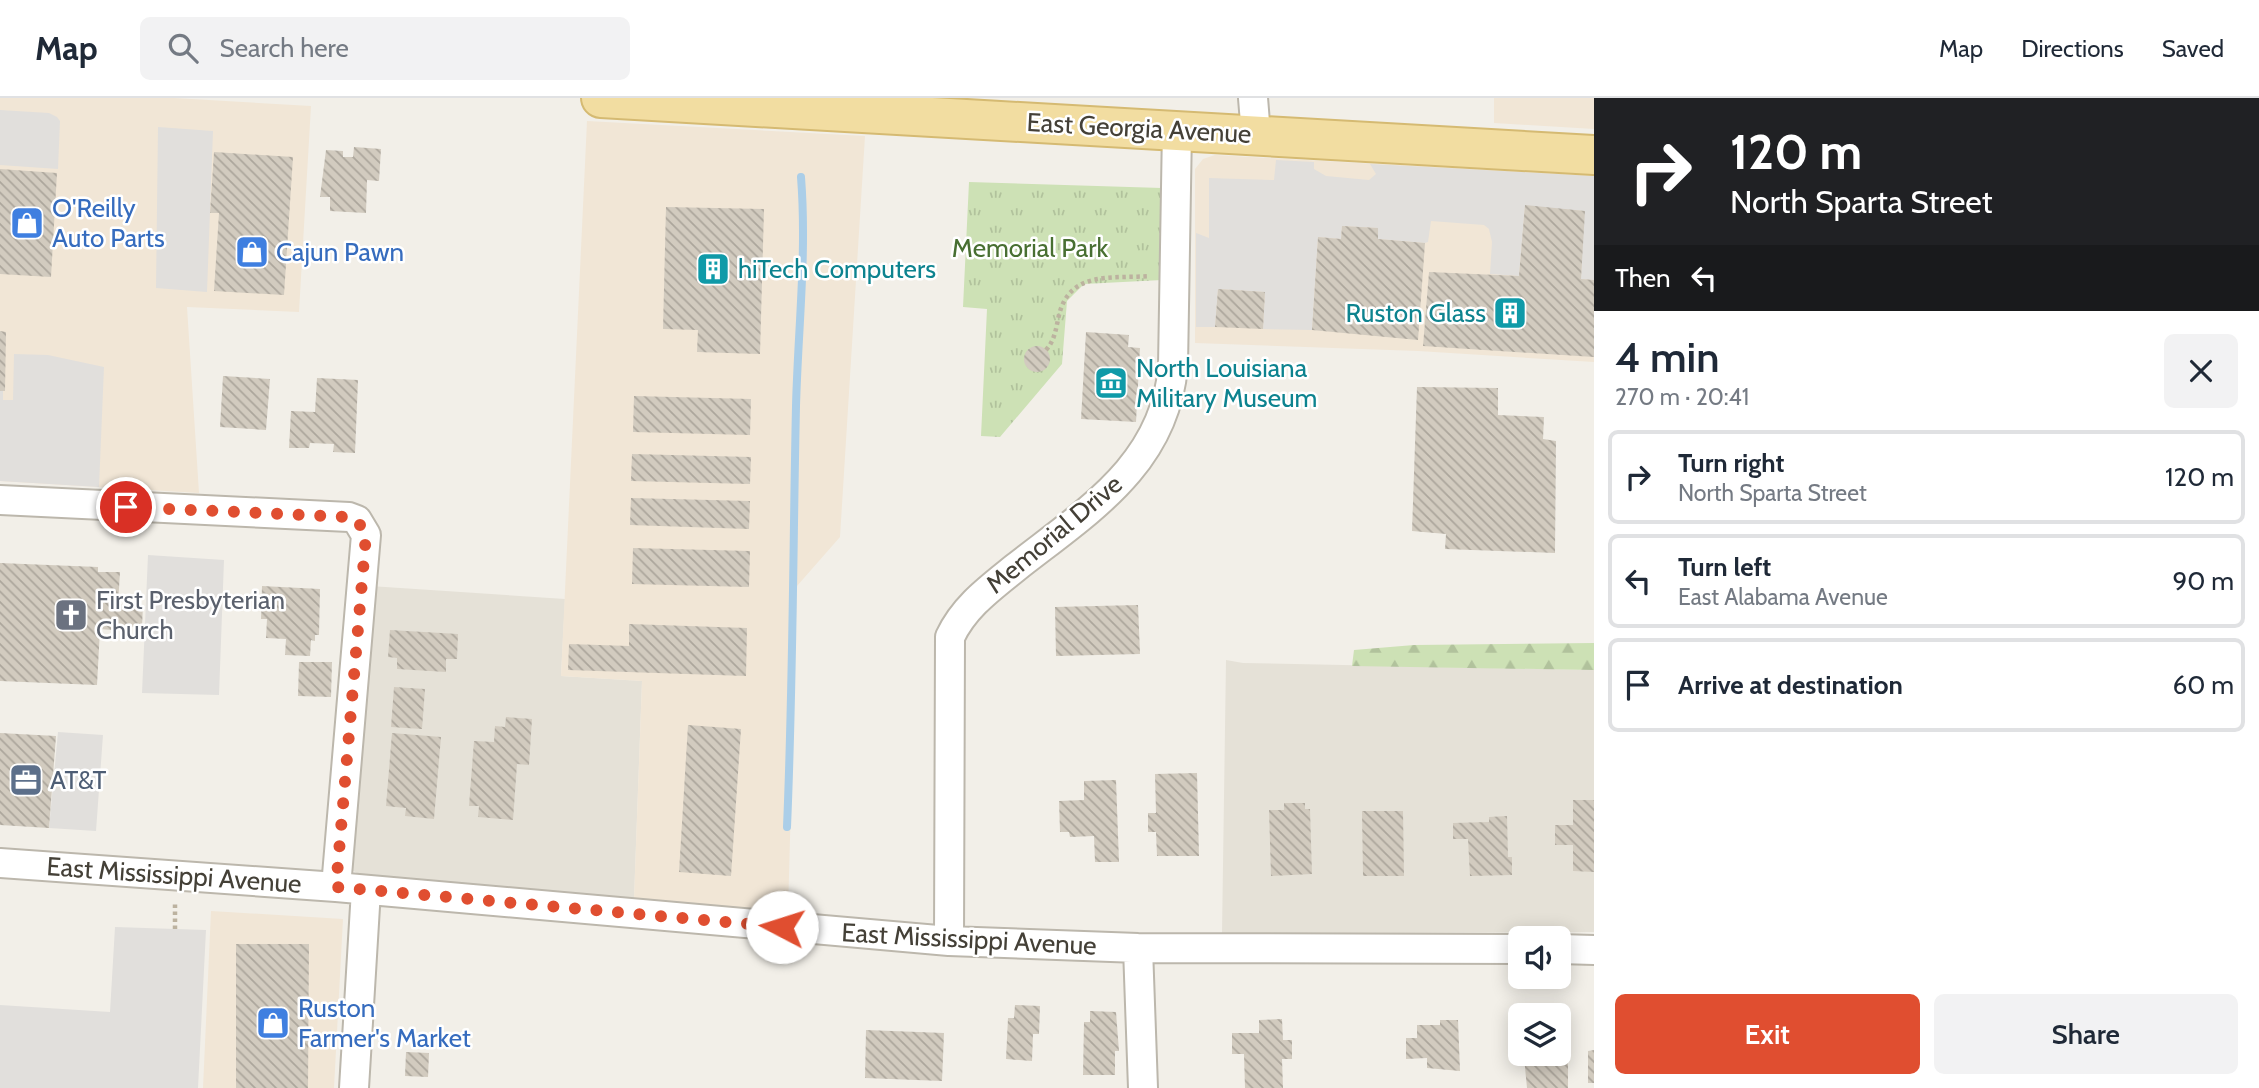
<!DOCTYPE html>
<meta charset="utf-8">
<style>
:root{--surface:#fff;--page:#f2f2f3;--text:#1f2937;--muted:#747a83;--line:#e0e1e3;--accent:#e04e30}
body{margin:0;font-family:Cabin,sans-serif;background:var(--page);color:var(--text);height:100vh;display:flex;flex-direction:column;font-size:26px;white-space:nowrap}
*{box-sizing:border-box;margin:0}
p{font-size:23px;color:var(--muted)}
.icon{flex:none;width:38px;height:38px;fill:none;stroke:currentColor;stroke-width:2;stroke-linecap:round;stroke-linejoin:round}
.map{position:relative;flex:1;overflow:hidden}
.sheet{display:flex;flex-direction:column;background:var(--surface);width:665px}
.sheet>*{flex:none}
.guide{background:#202124;color:#fff;overflow:hidden}
.controls{position:absolute;left:1508px;top:828px;display:grid;gap:14px}
.controls a{display:grid;place-items:center;width:63px;height:63px;border-radius:10px;background:var(--surface);box-shadow:0 4px 18px #0003;font-size:35px}
.pin{position:absolute;display:grid;place-items:center;width:60px;height:60px;color:#fff;margin:-30px;border:4px solid #fff;border-radius:50%;box-shadow:0 2px 7px #0007}
.me{position:absolute;width:77px;margin:-38px;rotate:275deg;stroke-linejoin:round;filter:drop-shadow(0 0 5px #0008)}
.turn{display:flex;align-items:center;gap:24px;height:147px;padding:0 21px;font-size:32px}
.turn .icon{width:91px;height:91px;stroke-width:2.5}
.turn b{display:block;font-size:49px;line-height:60px}
.then{display:flex;align-items:center;height:66px;padding:0 21px;background:#0003;gap:14px;font-size:26px}
.round{display:grid;place-items:center;flex:none;width:74px;height:74px;border-radius:10px;background:var(--page)}
.summary{display:flex;align-items:center;justify-content:space-between;height:119px;padding:0 21px}
h1{font-size:42px;font-weight:600;line-height:52px}
.button{display:flex;gap:14px;margin-top:auto;padding:14px 21px}
.button a{flex:1;height:80px;border-radius:10px;background:var(--accent);color:#fff;font-size:28px;font-weight:600;line-height:80px;text-align:center}
.button a+a{background:var(--page);color:var(--text)}
ul{padding:0;list-style:none}
li{display:flex;align-items:center;gap:21px;height:94px;margin:0 14px 10px;padding:0 7px;border:4px solid var(--line);border-radius:10px}
li div{flex:1}
li b{display:block;font-size:26px}
li em{font-style:normal}
header{display:flex;align-items:center;gap:42px;box-sizing:border-box;height:98px;padding:0 35px;background:var(--surface);border-bottom:2px solid var(--line)}
header strong{font-size:33px}
nav{display:flex;gap:38px;margin-inline-start:auto;font-size:24px}
.search{width:490px;height:63px;background:var(--page);display:flex;align-items:center;gap:18px;box-sizing:border-box;padding:0 24px;border-radius:10px;color:var(--muted);font-size:26px}
main{display:flex;flex:1;min-height:0}
.map>svg:first-child{display:block}
.residential{fill:#e5e1d7}
.commercial{fill:#f1e6d6}
.forest{fill:url(#forest-firs)}
.park{fill:url(#park-tufts)}
.parking{fill:#e1dfdc}
.lines{fill:none;stroke-linecap:round;stroke-linejoin:round}
.stream{stroke:#abcee8;stroke-width:8}
.building{fill:url(#building-back-hatch)}
.street-casing{stroke:#bcb7ac;stroke-width:32}
.primary-casing{stroke:#d5ba72;stroke-width:42}
.path{stroke:#bcb29f;stroke-width:4.5;stroke-dasharray:3.5 3.5;stroke-linecap:butt}
.street{stroke:#fff;stroke-width:28}
.primary{stroke:#f2dda1;stroke-width:38}
.route{stroke:#e04e30;stroke-width:12;stroke-dasharray:0 21.6}
.labels{text-anchor:middle;dominant-baseline:central;stroke-width:5;stroke-linejoin:round;paint-order:stroke}
.street-label{font-size:26px;fill:#444037;stroke:#fff}
.shop-label{font-size:26px;fill:#366cbe;stroke:#fff;text-anchor:start}
.park-label{font-size:26px;fill:#486f32;stroke:#fff}
.culture-label{font-size:26px;fill:#0d838f;stroke:#fff;text-anchor:start}
.worship-label{font-size:26px;fill:#5b616d;stroke:#fff;text-anchor:start}
.service-label{font-size:26px;fill:#4e5e75;stroke:#fff;text-anchor:start}
</style>
<header>
<strong>Map</strong>
<div class="search"><svg class="icon" aria-label="search" viewBox="0 0 24 24"><circle cx="10" cy="10" r="6"/><path d="M15 15l6 6"/></svg>Search here</div>
<nav><a>Map</a><a>Directions</a><a>Saved</a></nav>
</header>
<main>
<div class="map">
<svg width="1594" height="990" viewBox="0 0 1594 990">
<defs>
<pattern id="forest-firs" width="22" height="20" patternUnits="userSpaceOnUse" patternTransform="scale(1.75)"><rect width="22" height="20" fill="#cde1b5"/><path d="M5 1l3.5 6h-7zM16 11l3.5 6h-7z" fill="#b1c29c"/></pattern>
<pattern id="park-tufts" width="24" height="20" patternUnits="userSpaceOnUse" patternTransform="scale(1.75)"><rect width="24" height="20" fill="#cde1b5"/><path d="M3 7l-1-3M5 7V3M7 7l1-3M15 17l-1-3M17 17v-4M19 17l1-3" fill="none" stroke="#b1c29c"/></pattern>
<pattern id="building-back-hatch" width="6" height="6" patternUnits="userSpaceOnUse" patternTransform="scale(1.75)"><rect width="6" height="6" fill="#d2cbbf"/><path d="M-1 5l2 2M0 0l6 6M5-1l2 2" fill="none" stroke="#aca69c"/></pattern>
</defs>
<rect width="100%" height="100%" fill="#f2efe8"/>
<!-- residential -->
<path class="residential" d="M370,488L565,501L561,578L642,583L634,801L360,777L352,772L350,765Z
M1226,562L1243,565L1594,572V834L1222,836Z"/>
<!-- commercial -->
<path class="commercial" d="M0,0H174L311,8L299,214L187,209L199,395L0,383Z
M1494,0H1594V31L1494,25Z
M587,23L865,38L840,439L797,488L788,813L634,801L642,583L561,578Z
M1215,57L1594,78V264L1418,253L1195,245V71L1203,61Z
M211,813L343,821L334,990H203Z"/>
<!-- forest -->
<path class="forest" d="M1594,545V572L1352,568L1354,552L1414,547Z"/>
<!-- park -->
<path class="park" d="M969,84L1162,90V182L1084,186L1067,203L1062,266L1000,339L981,338L987,211L963,209Z"/>
<!-- parking -->
<path class="parking" d="M0,12L49,15L57,19L60,23L58,71L0,67Z
M158,29L213,33L207,194L156,190Z
M1276,62L1314,64V71L1326,78L1369,82L1376,76L1370,66L1594,78V182L1581,181L1584,113L1525,108L1519,178L1490,176L1492,144L1489,131L1484,127L1431,123L1428,144L1425,145L1378,141V130L1342,128L1341,141L1318,139L1312,232L1263,231L1265,194L1218,191L1215,229H1196V135L1209,140V80L1274,82Z
M14,256L48,257L104,269L99,389L0,383V293H3V302H13Z
M148,457L224,462L219,597L142,595Z
M58,634L103,637L96,733L49,730Z
M115,829L206,832L198,990H0V907L110,914Z"/>
<g class="lines">
<!-- stream -->
<path class="stream" d="M787,729C793,589 793,448 796,308C798,231 807,156 801,79"/>
</g>
<!-- building -->
<path class="building" d="M354,49L381,51L379,83L367,82L366,115L330,113V99H320L326,52L343,53V59H353Z
M214,54L293,59L284,197L214,193L219,115H210Z
M0,71L57,75L51,179L0,176Z
M1525,107L1585,113L1581,181L1594,182V259L1423,248L1429,174L1519,178Z
M666,109L764,111L760,256L697,254L698,232L663,231Z
M1342,128L1378,130V141L1425,145L1418,242L1312,232L1318,139L1341,141Z
M1218,191L1265,194L1263,231L1215,229Z
M0,233L6,234L5,293H0Z
M1086,234L1129,237L1128,249L1140,250L1136,324L1081,321Z
M1024 261a13 13 0 1 1 26 0a13 13 0 1 1-26 0Z
M223,278L270,281L266,332L220,329Z
M317,280L358,282L355,355L333,354L334,346L310,345L309,350H289L291,313L315,314Z
M1417,289L1498,290V317L1544,319L1543,341L1556,343L1555,455L1445,451L1446,436L1412,433Z
M634,298L751,301L750,337L633,334Z
M632,356L751,359L750,386L631,383Z
M631,400L750,403L749,431L630,427Z
M633,450L750,453L749,489L632,486Z
M0,465L98,469V474H120L118,506L143,507L142,529L112,528V532L100,531L97,587L0,583Z
M262,488L320,491L319,537H315V543L311,542L310,558L285,557L286,541L266,540L267,521H261Z
M1138,507L1140,556L1056,558L1055,509Z
M629,526L747,530L746,578L568,572L569,546L629,548Z
M390,532L458,536L457,561H446V574L397,571V560L388,559Z
M299,564H332L331,599L298,598Z
M394,589L425,591L422,631L391,629Z
M506,619L532,621L529,667L517,666L513,722L478,719L479,708H469L474,643L494,644L495,628L505,629Z
M688,627L741,631L731,778L679,774Z
M0,635L56,638L49,730L0,727Z
M392,635L441,639L434,721L405,718L406,710L386,708Z
M1197,675L1199,758H1157L1156,734H1148V715H1156L1155,676Z
M1116,682L1119,764H1095L1094,738L1070,739L1069,734H1060L1059,703L1084,702V683Z
M1573,702H1594V774L1573,773V747H1555V727H1573Z
M1284,705H1305V711H1310L1312,776L1271,778L1269,712H1284Z
M1362,713H1403L1404,778H1363Z
M1507,718L1508,759H1512V777L1470,778L1468,741H1453V725L1489,724V719Z
M236,846H309L308,990H236Z
M1015,907L1040,908L1039,936H1033L1032,963L1006,961L1008,920H1014Z
M1090,913L1116,914L1119,953H1115V977H1083L1084,924H1090Z
M1282,921L1283,942H1292V961H1282L1283,990H1245L1244,956H1232V935H1259V922Z
M1440,922H1458L1460,973L1427,970V960L1406,961V940H1417V927H1440Z
M1559,926H1568V990H1527L1524,959L1526,956H1559Z
M866,932L944,935L942,983L865,980Z
M1594,952V985H1588V953Z
M406,954L429,955L428,979L405,978Z"/>
<g class="lines">
<defs>
<path id="street" d="M1253,0L1256,37
M0,402L349,419L357,422L366,437L336,789
M0,765L336,789L949,843L1138,850L1521,851
M949,843L950,539C964,509 989,491 1015,470C1086,414 1165,367 1173,268L1177,31
M1138,850L1143,990
M1559,851L1594,852
M354,990L366,792"/>
<path id="primary" d="M601,0L1594,57"/>
</defs>
<!-- street casing -->
<use href="#street" class="street-casing"/>
<!-- primary casing -->
<use href="#primary" class="primary-casing"/>
<!-- path -->
<path class="path" d="M1046,252C1055,242 1056,230 1059,217C1070,172 1112,181 1150,178
M175,831V806"/>
<!-- street -->
<use href="#street" class="street"/>
<!-- primary -->
<use href="#primary" class="primary"/>
</g>
<g class="lines">
<!-- route -->
<path class="route" d="M126,409L349,419L357,422L366,437L336,789L782,829"/>
</g>
<!-- icons -->
<defs>
<symbol id="shop-square" viewBox="-11 -11 22 22"><rect x="-9" y="-9" width="18" height="18" rx="4" fill="#3f7fe0" stroke="#fff"/><path d="M-5-2.5h2.3a2.7 3.5 0 0 1 5.4 0H5L5.5 6h-11ZM-1.5-2.5h3a1.5 2.3 0 0 0-3 0Z" fill="#fff"/></symbol>
<symbol id="building-square" viewBox="-11 -11 22 22"><rect x="-9" y="-9" width="18" height="18" rx="4" fill="#0f9aa8" stroke="#fff"/><path d="M-4-6H4V6H1V3H-1V6H-4ZM-2.5-4.3h1.7v1.8h-1.7ZM.8-4.3h1.7v1.8H.8ZM-2.5-1h1.7V.8h-1.7ZM.8-1h1.7V.8H.8Z" fill="#fff"/></symbol>
<symbol id="museum-square" viewBox="-11 -11 22 22"><rect x="-9" y="-9" width="18" height="18" rx="4" fill="#0f9aa8" stroke="#fff"/><path d="M0-6L6-3V-2H-6V-3ZM-5-1h2V3h-2ZM-1-1h2V3h-2ZM3-1h2V3H3ZM-6 4H6V6H-6Z" fill="#fff"/></symbol>
<symbol id="church-square" viewBox="-11 -11 22 22"><rect x="-9" y="-9" width="18" height="18" rx="4" fill="#6b7280" stroke="#fff"/><path d="M-1.2-6h2.4v3.5h3.3v2.4h-3.3V6h-2.4V-.1h-3.3v-2.4h3.3Z" fill="#fff"/></symbol>
<symbol id="office-square" viewBox="-11 -11 22 22"><rect x="-9" y="-9" width="18" height="18" rx="4" fill="#5c6f8a" stroke="#fff"/><path d="M-6-3h4V-5.5h4V-3h4V5H-6ZM-1-4.5V-3h2v-1.5ZM-6 0V1H6V0Z" fill="#fff"/></symbol>
</defs>
<g fill-rule="evenodd">
<use href="#shop-square" x="8" y="106" width="38" height="38"/>
<use href="#shop-square" x="233" y="135" width="38" height="38"/>
<use href="#building-square" x="694" y="152" width="38" height="38"/>
<use href="#building-square" x="1491" y="196" width="38" height="38"/>
<use href="#museum-square" x="1092" y="266" width="38" height="38"/>
<use href="#church-square" x="52" y="498" width="38" height="38"/>
<use href="#office-square" x="7" y="663" width="38" height="38"/>
<use href="#shop-square" x="254" y="906" width="38" height="38"/>
</g>
<g class="labels">
<!-- street labels -->
<g class="street-label">
<text transform="translate(1139 30) rotate(3)">East Georgia Avenue</text>
<text transform="translate(1054 436) rotate(-40)">Memorial Drive</text>
<text transform="translate(174 777) rotate(4)">East Mississippi Avenue</text>
<text transform="translate(969 841) rotate(3)">East Mississippi Avenue</text>
</g>
<!-- shop labels -->
<g class="shop-label">
<text x="52" y="110">O'Reilly<tspan x="52" dy="30">Auto Parts</tspan></text>
<text x="276" y="154">Cajun Pawn</text>
<text x="298" y="910">Ruston<tspan x="298" dy="30">Farmer's Market</tspan></text>
</g>
<!-- park labels -->
<g class="park-label">
<text x="1030" y="150">Memorial Park</text>
</g>
<!-- culture labels -->
<g class="culture-label">
<text x="738" y="171">hiTech Computers</text>
<text x="1486" y="215" text-anchor="end">Ruston Glass</text>
<text x="1136" y="270">North Louisiana<tspan x="1136" dy="30">Military Museum</tspan></text>
</g>
<!-- worship labels -->
<g class="worship-label">
<text x="96" y="502">First Presbyterian<tspan x="96" dy="30">Church</tspan></text>
</g>
<!-- service labels -->
<g class="service-label">
<text x="50" y="682">AT&amp;T</text>
</g>
</g>
</svg>
<div class="controls">
<a><svg class="icon" aria-label="sound" viewBox="0 0 24 24"><path d="M4 9h4l5-4v14l-5-4H4zM17 9q2 3 0 6"/></svg></a>
<a><svg class="icon" aria-label="layers" viewBox="0 0 24 24"><path d="M12 4l9 5-9 5-9-5zM3 14l9 5 9-5"/></svg></a>
</div>
<div class="pin" style="left:126px;top:409px;background:#d93025"><svg class="icon" aria-label="arrive" viewBox="0 0 24 24"><path d="M6 21V4h12l-3 4 3 4H6"/></svg></div>
<svg class="me" style="left:782px;top:829px" viewBox="-20 -20 40 40"><circle r="19" fill="#fff"/><path d="M0-13L10 11 0 6-10 11z" fill="#e04e30"/></svg>
</div>
<section class="sheet">
<div class="guide">
<div class="turn"><svg class="icon" aria-label="right" viewBox="0 0 24 24"><path d="M7 20v-9h11M14 6l5 5-5 5"/></svg><div><b>120 m</b>North Sparta Street</div></div>
<div class="then">Then<svg class="icon" aria-label="left" viewBox="0 0 24 24"><path d="M17 20v-9H6M10 6l-5 5 5 5"/></svg></div>
</div>
<div class="summary"><div><h1>4 min</h1><p>270 m · 20:41</p></div><a class="round"><svg class="icon" aria-label="close" viewBox="0 0 24 24"><path d="M6 6l12 12M18 6L6 18"/></svg></a></div>
<ul>
<li><svg class="icon" aria-label="right" viewBox="0 0 24 24"><path d="M7 20v-9h11M14 6l5 5-5 5"/></svg><div><b>Turn right</b><p>North Sparta Street</p></div><em>120 m</em></li>
<li><svg class="icon" aria-label="left" viewBox="0 0 24 24"><path d="M17 20v-9H6M10 6l-5 5 5 5"/></svg><div><b>Turn left</b><p>East Alabama Avenue</p></div><em>90 m</em></li>
<li><svg class="icon" aria-label="arrive" viewBox="0 0 24 24"><path d="M6 21V4h12l-3 4 3 4H6"/></svg><div><b>Arrive at destination</b></div><em>60 m</em></li>
</ul>
<div class="button"><a>Exit</a><a>Share</a></div>
</section>
</main>
